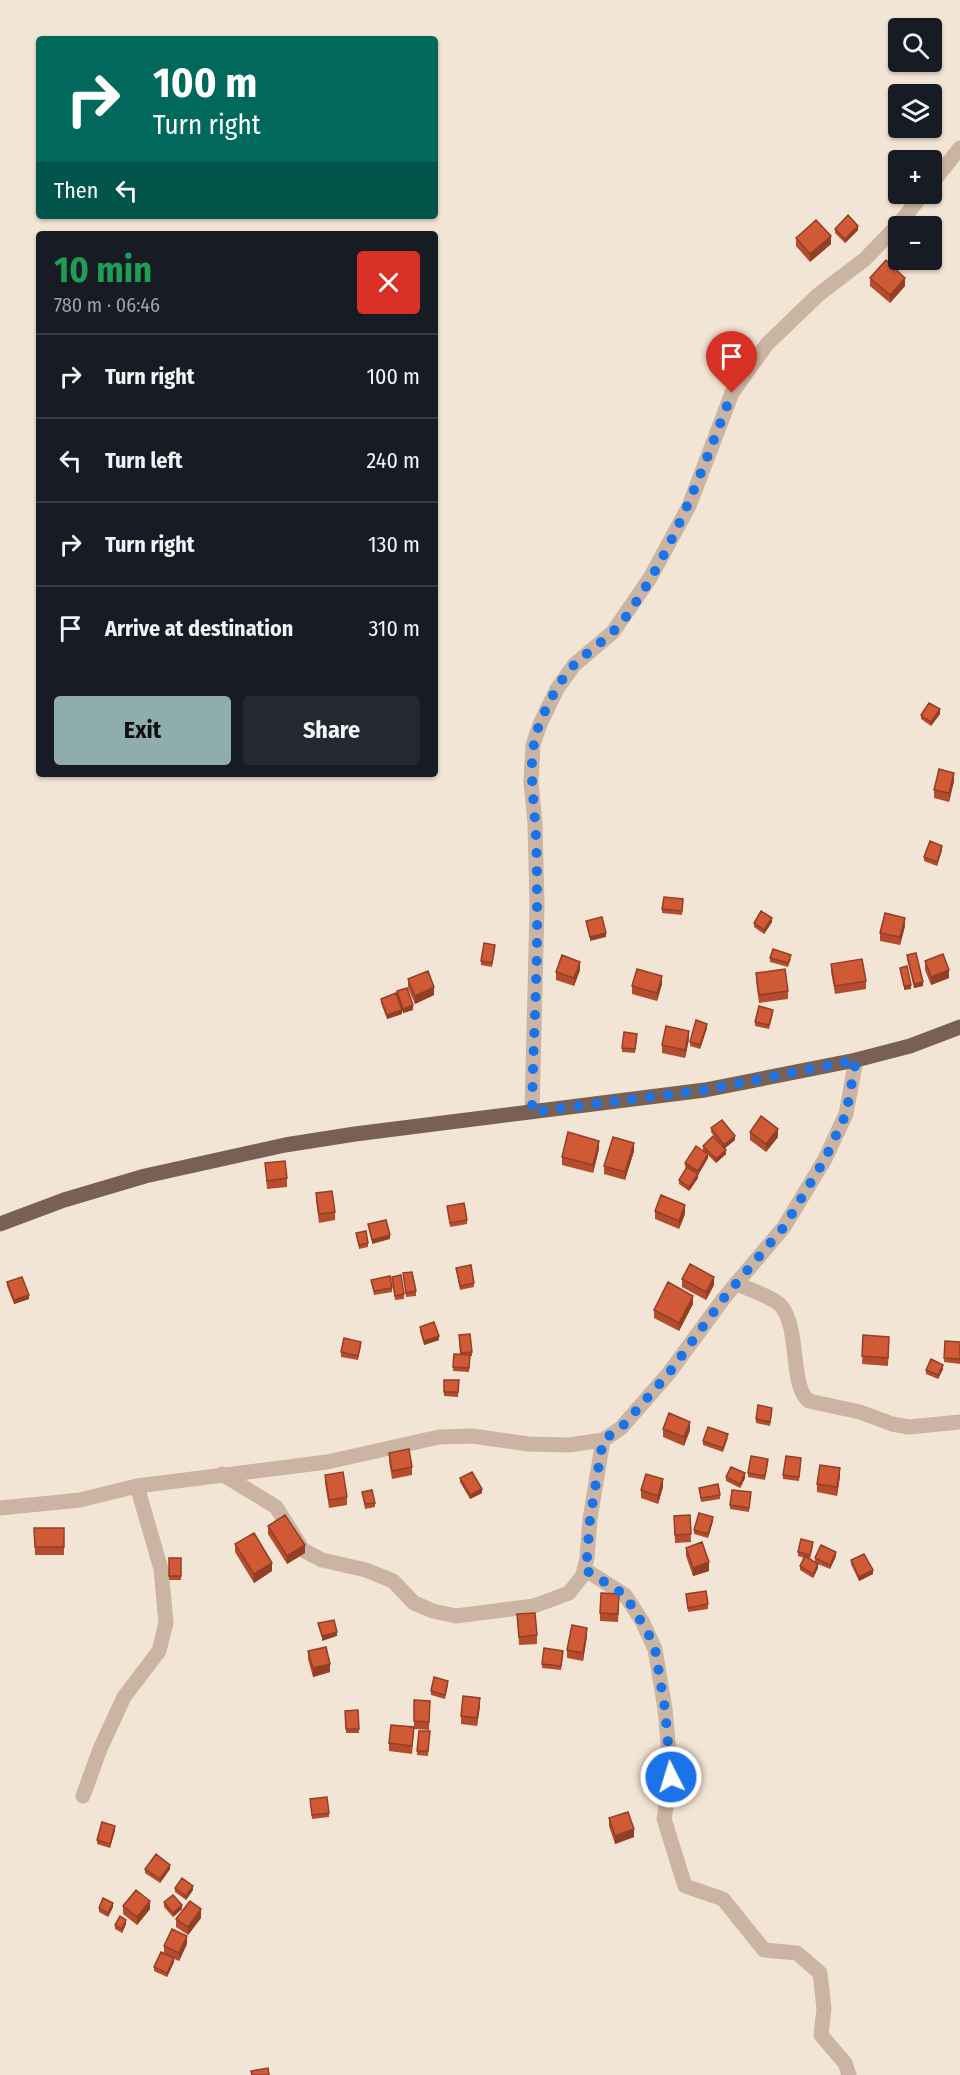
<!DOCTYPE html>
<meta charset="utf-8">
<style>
:root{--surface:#171b24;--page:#242831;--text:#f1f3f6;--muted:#9ea1a6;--line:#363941;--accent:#8facaf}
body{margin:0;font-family:"Fira Sans Condensed",sans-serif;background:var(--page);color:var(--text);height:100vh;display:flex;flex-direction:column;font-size:22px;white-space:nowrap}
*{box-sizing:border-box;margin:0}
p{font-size:20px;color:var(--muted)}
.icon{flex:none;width:33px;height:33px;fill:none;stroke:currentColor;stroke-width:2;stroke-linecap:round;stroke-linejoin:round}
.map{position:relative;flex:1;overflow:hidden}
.details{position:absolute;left:36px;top:231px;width:402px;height:546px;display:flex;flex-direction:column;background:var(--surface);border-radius:6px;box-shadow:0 2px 4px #0004}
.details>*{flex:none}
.banner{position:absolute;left:36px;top:36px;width:402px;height:183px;border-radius:6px;box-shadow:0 2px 4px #0004;background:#00695c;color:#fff;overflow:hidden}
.buttons{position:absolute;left:888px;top:18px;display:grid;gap:12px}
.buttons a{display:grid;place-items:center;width:54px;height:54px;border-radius:6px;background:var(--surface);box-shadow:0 2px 4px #0004;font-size:30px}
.pin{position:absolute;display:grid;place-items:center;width:51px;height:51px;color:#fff;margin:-62px -26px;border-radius:50% 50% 50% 0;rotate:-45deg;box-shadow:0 0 6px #0007}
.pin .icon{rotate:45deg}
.me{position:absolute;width:66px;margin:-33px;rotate:355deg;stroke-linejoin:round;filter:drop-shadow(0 0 4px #0008)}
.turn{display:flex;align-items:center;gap:21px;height:126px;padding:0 18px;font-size:27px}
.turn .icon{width:78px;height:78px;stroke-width:2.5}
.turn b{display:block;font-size:42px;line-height:51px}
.then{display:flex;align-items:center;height:57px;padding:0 18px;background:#0003;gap:12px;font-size:22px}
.round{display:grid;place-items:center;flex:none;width:63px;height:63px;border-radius:6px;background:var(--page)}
.overview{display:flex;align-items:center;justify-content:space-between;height:102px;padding:0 18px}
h1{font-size:36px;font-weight:700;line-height:45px;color:#1e9e55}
.cta{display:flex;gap:12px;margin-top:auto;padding:12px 18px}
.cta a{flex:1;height:69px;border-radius:6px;background:var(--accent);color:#111;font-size:24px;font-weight:700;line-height:69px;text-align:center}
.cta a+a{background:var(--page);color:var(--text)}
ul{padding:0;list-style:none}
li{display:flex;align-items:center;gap:18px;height:84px;padding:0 18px;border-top:2px solid var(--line)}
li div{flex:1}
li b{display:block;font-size:22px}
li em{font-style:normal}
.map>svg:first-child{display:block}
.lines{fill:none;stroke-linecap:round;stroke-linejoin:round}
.minor{stroke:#cbb4a1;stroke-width:15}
.major{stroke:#786054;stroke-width:15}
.wall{fill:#b34d2e}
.shaded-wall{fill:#923f26}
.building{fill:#d05a36;stroke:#923f26;stroke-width:1.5}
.route{stroke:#1a73e8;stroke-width:10;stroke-dasharray:0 18}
</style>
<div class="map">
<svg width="960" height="2075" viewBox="0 0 960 2075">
<rect width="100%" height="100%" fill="#f3e5d6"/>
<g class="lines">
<!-- minor -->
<path class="minor" d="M932,183L960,148
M532,1112L537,906L535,823L531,782L533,745L540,724L557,689L574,665L613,632L650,578L689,506L732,393L767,344L818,295L865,259L897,226L923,194
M736,1283C748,1290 775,1297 782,1307C800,1331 790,1388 809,1401L860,1412L892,1424L909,1427L960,1422
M222,1474L276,1507L303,1550L322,1560L366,1570L393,1581L414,1603L433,1611L456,1616L534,1606L569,1593L583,1575L587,1558L590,1519L603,1440
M0,1508L80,1500L137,1486L327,1462L439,1437L472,1436L529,1444L569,1445L603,1440L621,1428L669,1373L724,1298L784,1227L825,1159L846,1114L856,1060
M584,1569L625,1595L642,1621L655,1649L665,1709L671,1777L664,1819L685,1886L723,1899L764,1950L797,1953L820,1973L824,2009L821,2035L845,2063L849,2075
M83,1796L100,1749L124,1697L159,1651L166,1623L161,1569L137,1486"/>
<!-- major -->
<path class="major" d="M0,1224L64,1200L145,1176L285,1145L355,1134L705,1090L856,1060L910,1046L960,1027"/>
</g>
<!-- wall -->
<path class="wall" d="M835,229L858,230L845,243L835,233Z
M796,238L831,244L810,262L796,246Z
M870,278L905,286L890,303L870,286Z
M940,714L931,726L921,719V715Z
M954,781L949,802L934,798V790Z
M942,850L937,866L924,861V857Z
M683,903L682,915L662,913V909Z
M772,922L764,934L754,927V923Z
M905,926L900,945L880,941V933Z
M495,950L492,967L481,965V961Z
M907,955L923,986L914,988L907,959Z
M770,958L791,959L788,967L770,962Z
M925,961L949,978L931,985L925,970Z
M831,964L866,981V989L835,994L831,972Z
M580,970L574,986L556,980V972Z
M756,973L788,991V999L759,1003L756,981Z
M408,979L434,995L415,1004L408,988Z
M662,984L657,1001L632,994V986Z
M397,991L413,1010L403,1013L402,1010V1014L387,1019L381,1003V999L397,995Z
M773,1014L769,1029L755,1026V1022Z
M707,1028L700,1049L690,1046V1042Z
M637,1038L635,1053L622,1052V1048Z
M689,1039L685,1058L662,1053V1045Z
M711,1128L735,1140L725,1148L726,1154L716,1163L708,1155V1158L698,1175V1178L689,1191L679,1184V1180L687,1168L685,1167V1163L705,1152L703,1150V1146L720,1144L711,1132Z
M750,1132L778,1137L766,1152L750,1140Z
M599,1149L593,1173L562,1165V1157Z
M634,1151L625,1180L604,1174V1166Z
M265,1163L287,1178V1187L267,1189Z
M316,1193L335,1212V1220L319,1223L316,1201Z
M447,1206L467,1220V1224L450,1227Z
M655,1211L685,1214L679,1229L655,1219Z
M356,1233L368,1243V1247L359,1249Z
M456,1268L474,1283V1287L460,1290Z
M403,1273L416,1291V1296L406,1297Z
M392,1277L404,1294V1299L395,1300Z
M682,1279L714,1285L706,1300L682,1287Z
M371,1280L392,1288V1292L374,1295Z
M7,1282L29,1299L14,1304L7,1286Z
M693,1304L679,1331L654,1318V1310Z
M420,1327L439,1340L424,1345L420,1331Z
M863,1335L889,1345L888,1366L862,1364Z
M459,1339L472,1352V1356H470L469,1372L453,1371L454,1354H460Z
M945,1341L960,1342V1364L944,1362Z
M361,1346L358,1360L341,1357V1352Z
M943,1369L938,1379L926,1374V1370Z
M444,1380H459L458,1397L444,1396Z
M772,1412L770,1426L756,1423V1419Z
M663,1429L690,1430L684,1446L663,1437Z
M728,1438L723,1452L703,1445V1441Z
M389,1453L412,1467V1475L392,1479L389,1461Z
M801,1462L799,1481L783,1479V1475Z
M768,1463L765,1480L748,1477V1473Z
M325,1475L347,1497V1505L329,1508L325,1483Z
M840,1476L837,1496L817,1492V1484Z
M726,1477L745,1478L740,1488L726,1481Z
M460,1478L482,1493L470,1499L460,1482Z
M663,1487L658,1504L641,1498V1490Z
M699,1488L720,1495V1499L701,1502Z
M362,1492L375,1503V1507L365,1509Z
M751,1496L749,1512L730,1509V1505Z
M690,1515L691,1542L675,1543L674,1516Z
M713,1521L708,1538L694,1534V1530Z
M268,1526L305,1553L287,1564L268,1534Z
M34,1528H64V1555H35Z
M235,1544L272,1571L254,1583L235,1552Z
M813,1546L810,1559L815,1562V1558L836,1556L830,1569L818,1564V1568L813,1578L800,1570V1566L804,1558L798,1556V1552Z
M686,1548L709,1571L693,1576L686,1556Z
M169,1558H181V1580H169Z
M851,1560L873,1574L859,1581L851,1564Z
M686,1594L708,1604V1609L688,1612Z
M619,1602L618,1622L600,1621V1613Z
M517,1614L537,1635V1644L519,1645Z
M587,1636L583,1661L567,1658V1650Z
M308,1651L330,1672L313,1677L308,1659Z
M563,1655L561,1670L542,1668V1664Z
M448,1685L445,1699L431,1695V1691Z
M414,1700L430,1701L429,1730L414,1729L412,1754L389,1751V1743L414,1727Z
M480,1706L477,1726L461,1724V1716Z
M358,1710L359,1733H346L345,1711Z
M419,1731H430L428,1756L417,1755Z
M310,1799L329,1813V1817L312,1819Z
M609,1818L634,1837L615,1844L609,1826Z
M115,1830L110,1848L97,1844V1840Z
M145,1869H170L160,1883L145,1873Z
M175,1888L193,1890L186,1900L175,1892Z
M164,1902L182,1909L173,1917L164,1907Z
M123,1906L150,1909L137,1925L123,1914Z
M113,1907L108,1917L99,1912V1908Z
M201,1918L188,1935L176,1927V1919Z
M126,1924L122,1933L115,1929V1925Z
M187,1944L179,1961L174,1959V1962L167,1977L154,1971V1967L164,1953V1946Z"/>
<!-- shaded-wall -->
<path class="shaded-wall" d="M858,226V230L845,243V239Z
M831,236V244L810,262V254Z
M905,278V286L890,303V295Z
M940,709V714L931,726V722Z
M954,773V781L949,802V793Z
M942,846V850L937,866V862Z
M772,918V922L764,934V930Z
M905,918V926L900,945V937Z
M606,933V937L590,941V937Z
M580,962V970L574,986V978Z
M949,970V978L931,985V977Z
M662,976V984L657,1001V993Z
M923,982V986L914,988V984Z
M911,985V989L904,990V986Z
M434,987V995L415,1004V996Z
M413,1005V1010L403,1013V1009Z
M402,1010V1014L387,1019V1015Z
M707,1024V1028L700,1049V1045Z
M689,1031V1039L685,1058V1050Z
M778,1129V1137L766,1152V1144Z
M735,1136V1140L724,1149V1145Z
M599,1141V1149L593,1173V1165Z
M634,1143V1151L625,1180V1172Z
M726,1150V1154L716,1163V1159Z
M708,1154V1158L698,1175V1171Z
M698,1174V1178L689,1191V1187Z
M685,1205V1214L679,1229V1221Z
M390,1235V1239L372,1244V1240Z
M714,1277V1285L706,1300V1292Z
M29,1295V1299L14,1304V1300Z
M693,1296V1304L679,1331V1323Z
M439,1336V1340L424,1345V1341Z
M943,1365V1369L938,1379V1375Z
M690,1422V1430L684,1446V1437Z
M840,1468V1476L837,1496V1487Z
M745,1473V1478L740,1488V1484Z
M663,1479V1487L658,1504V1496Z
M482,1489V1493L470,1499V1495Z
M713,1517V1521L708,1538V1534Z
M305,1545V1553L287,1564V1556Z
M836,1552V1556L830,1569V1565Z
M709,1562V1571L693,1576V1568Z
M272,1563V1571L254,1583V1574Z
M818,1564V1568L813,1578V1574Z
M873,1570V1574L859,1581V1577Z
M587,1628V1636L583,1661V1653Z
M337,1632V1636L322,1641V1636Z
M330,1664V1672L313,1677V1668Z
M480,1698V1706L477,1726V1718Z
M115,1826V1830L110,1848V1844Z
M634,1829V1837L615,1844V1836Z
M170,1865V1869L160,1883V1879Z
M193,1886V1890L186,1900V1896Z
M150,1901V1909L137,1925V1917Z
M113,1903V1907L108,1917V1913Z
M182,1905V1909L173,1917V1913Z
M201,1909V1918L188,1935V1927Z
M126,1920V1924L122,1933V1929Z
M187,1936V1944L179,1961V1953Z
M174,1958V1962L167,1977V1973Z"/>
<!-- building -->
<path class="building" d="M848,215L858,226L845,239L835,229Z
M816,220L831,236L810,254L796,238Z
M886,260L905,278L890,295L870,278Z
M929,703L940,709L931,722L921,715Z
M939,769L954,773L949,793L934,790Z
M930,841L942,846L937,862L924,857Z
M664,897L683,899L682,911L662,909Z
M761,911L772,918L764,930L754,923Z
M885,913L905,918L900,937L880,933Z
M602,917L606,933L590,937L586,921Z
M484,943L495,945L492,963L481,961Z
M773,949L791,955L788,963L770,958Z
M916,953L923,982L914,984L907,955Z
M943,954L949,970L931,977L925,961Z
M562,955L580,962L574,978L556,972Z
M862,959L866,981L835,986L831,964Z
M907,966L911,985L904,986L900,968Z
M637,969L662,976L657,993L632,986Z
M785,969L788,991L759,995L756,973Z
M428,971L434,987L415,996L408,979Z
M407,988L413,1005L403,1009L397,991Z
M396,993L402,1010L387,1015L381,999Z
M759,1006L773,1010L769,1025L755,1022Z
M696,1020L707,1024L700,1045L690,1042Z
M666,1026L689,1031L685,1050L662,1045Z
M624,1032L637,1034L635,1049L622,1048Z
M761,1116L778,1129L766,1144L750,1132Z
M722,1120L735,1136L724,1145L711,1128Z
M568,1132L599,1141L593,1165L562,1157Z
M713,1136L726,1150L716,1159L703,1146Z
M613,1137L634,1143L625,1172L604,1166Z
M696,1146L708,1154L698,1171L685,1163Z
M285,1161L287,1178L267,1181L265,1163Z
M687,1167L698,1174L689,1187L679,1180Z
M332,1191L335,1212L319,1214L316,1193Z
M661,1195L685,1205L679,1221L655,1211Z
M464,1203L467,1220L450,1223L447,1206Z
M386,1220L390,1235L372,1240L368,1224Z
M366,1231L368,1243L359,1245L356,1233Z
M690,1264L714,1277L706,1292L682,1279Z
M471,1265L474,1283L460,1286L456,1268Z
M412,1272L416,1291L406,1293L403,1273Z
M401,1275L404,1294L395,1296L392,1277Z
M390,1276L392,1288L374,1291L371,1280Z
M22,1277L29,1295L14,1300L7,1282Z
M668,1282L693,1296L679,1323L654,1310Z
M434,1322L439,1336L424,1341L420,1327Z
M470,1334L472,1352L461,1353L459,1335Z
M863,1335L889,1337L888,1358L862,1356Z
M344,1338L361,1342L358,1356L341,1352Z
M945,1341L960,1342V1359L944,1358Z
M454,1354L470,1355L469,1368L453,1367Z
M931,1359L943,1365L938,1375L926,1370Z
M444,1380H459L458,1392H444Z
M758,1405L772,1408L770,1422L756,1419Z
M669,1413L690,1422L684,1437L663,1429Z
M708,1427L728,1434L723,1448L703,1441Z
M409,1449L412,1467L392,1471L389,1453Z
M751,1456L768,1459L765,1476L748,1473Z
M786,1456L801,1458L799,1477L783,1475Z
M820,1465L840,1468L837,1487L817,1484Z
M731,1467L745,1473L740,1484L726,1477Z
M343,1472L347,1497L329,1500L325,1475Z
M472,1472L482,1489L470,1495L460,1478Z
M646,1474L663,1479L658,1496L641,1490Z
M718,1484L720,1495L701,1498L699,1488Z
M372,1490L375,1503L365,1504L362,1492Z
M732,1490L751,1492L749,1508L730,1505Z
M699,1513L713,1517L708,1534L694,1530Z
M285,1515L305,1545L287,1556L268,1526Z
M690,1515L691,1534L675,1535L674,1516Z
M34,1528H64V1547H35Z
M254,1533L272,1563L254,1574L235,1544Z
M801,1539L813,1542L810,1555L798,1552Z
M702,1542L709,1562L693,1568L686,1548Z
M821,1545L836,1552L830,1565L815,1558Z
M864,1554L873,1570L859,1577L851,1560Z
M805,1556L818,1564L813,1574L800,1566Z
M169,1558H181V1576H169Z
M706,1591L708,1604L688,1608L686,1594Z
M601,1593L619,1594L618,1614L600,1613Z
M535,1613L537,1635L519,1637L517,1614Z
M334,1620L337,1632L322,1636L318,1623Z
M572,1625L587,1628L583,1653L567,1650Z
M326,1647L330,1664L313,1668L308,1651Z
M544,1648L563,1651L561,1666L542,1664Z
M434,1677L448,1681L445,1695L431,1691Z
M463,1696L480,1698L477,1718L461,1716Z
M414,1700L430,1701L429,1722L414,1721Z
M358,1710L359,1729H346L345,1711Z
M391,1725L414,1727L412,1746L389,1743Z
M419,1731H430L428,1751H417Z
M327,1797L329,1813L312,1815L310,1799Z
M628,1812L634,1829L615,1836L609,1818Z
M102,1822L115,1826L110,1844L97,1840Z
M156,1854L170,1865L160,1879L145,1869Z
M182,1878L193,1886L186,1896L175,1888Z
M136,1890L150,1901L137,1917L123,1906Z
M173,1895L182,1905L173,1913L164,1902Z
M103,1898L113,1903L108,1913L99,1908Z
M190,1901L201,1909L188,1927L176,1919Z
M120,1916L126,1920L122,1929L115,1925Z
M172,1929L187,1936L179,1953L164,1946Z
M161,1952L174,1958L167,1973L154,1967Z
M268,2068L269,2075H252L251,2071Z"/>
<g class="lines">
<!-- route -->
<path class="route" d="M671,1777L665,1709L655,1649L648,1633L625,1595L584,1569L587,1558L590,1519L603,1440L621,1428L669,1373L724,1298L784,1227L825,1159L846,1114L856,1060L705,1090L532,1112C533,1042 538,972 537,903C537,876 537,848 535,821C533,788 527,754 540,723C548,703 560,679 575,664C592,648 611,637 625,618C675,549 701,472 732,393"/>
</g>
</svg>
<div class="buttons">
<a><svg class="icon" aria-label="search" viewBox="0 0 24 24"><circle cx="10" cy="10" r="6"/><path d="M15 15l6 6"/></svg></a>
<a><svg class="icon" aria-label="layers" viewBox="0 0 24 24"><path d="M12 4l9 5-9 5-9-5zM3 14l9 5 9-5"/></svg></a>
<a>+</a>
<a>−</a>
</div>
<div class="pin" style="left:732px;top:393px;background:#d93025"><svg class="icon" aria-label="arrive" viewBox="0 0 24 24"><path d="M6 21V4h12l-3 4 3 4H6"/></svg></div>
<svg class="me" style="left:671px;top:1777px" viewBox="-20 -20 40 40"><circle r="17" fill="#1a73e8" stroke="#fff" stroke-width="3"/><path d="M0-11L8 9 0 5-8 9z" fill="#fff"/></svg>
<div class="banner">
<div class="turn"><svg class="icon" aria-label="right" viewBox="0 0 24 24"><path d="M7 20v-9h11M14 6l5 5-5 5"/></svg><div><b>100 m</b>Turn right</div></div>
<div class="then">Then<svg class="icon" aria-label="left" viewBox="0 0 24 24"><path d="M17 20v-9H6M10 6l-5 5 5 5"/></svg></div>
</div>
<section class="details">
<div class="overview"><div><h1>10 min</h1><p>780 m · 06:46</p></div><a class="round" style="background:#d93025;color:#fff"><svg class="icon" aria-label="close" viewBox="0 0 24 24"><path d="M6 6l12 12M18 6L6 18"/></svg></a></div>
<ul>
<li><svg class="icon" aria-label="right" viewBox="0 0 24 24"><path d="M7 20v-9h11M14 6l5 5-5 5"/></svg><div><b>Turn right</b></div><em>100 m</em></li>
<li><svg class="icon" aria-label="left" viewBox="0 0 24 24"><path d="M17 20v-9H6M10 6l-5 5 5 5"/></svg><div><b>Turn left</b></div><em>240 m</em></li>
<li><svg class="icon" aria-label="right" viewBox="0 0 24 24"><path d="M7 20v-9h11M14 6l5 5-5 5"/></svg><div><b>Turn right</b></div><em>130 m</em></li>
<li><svg class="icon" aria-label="arrive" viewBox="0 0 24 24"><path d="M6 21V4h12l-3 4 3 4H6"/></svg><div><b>Arrive at destination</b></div><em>310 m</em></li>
</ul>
<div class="cta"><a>Exit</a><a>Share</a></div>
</section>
</div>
